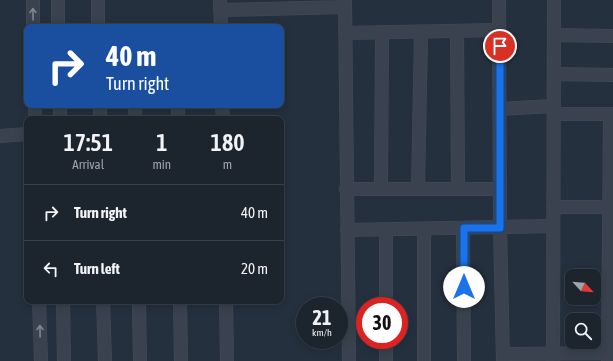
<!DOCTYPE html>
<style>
:root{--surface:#1c242e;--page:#252c36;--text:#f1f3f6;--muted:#a0a4aa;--line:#3a414a}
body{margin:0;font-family:"Asap Condensed",sans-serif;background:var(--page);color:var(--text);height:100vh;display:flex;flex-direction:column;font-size:15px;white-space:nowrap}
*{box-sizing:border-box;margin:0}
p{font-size:13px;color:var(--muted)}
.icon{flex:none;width:22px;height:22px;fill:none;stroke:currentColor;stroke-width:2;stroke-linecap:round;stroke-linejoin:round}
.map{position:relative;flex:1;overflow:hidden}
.drawer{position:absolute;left:24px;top:116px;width:260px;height:188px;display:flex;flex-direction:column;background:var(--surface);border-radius:8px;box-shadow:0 2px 10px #0003,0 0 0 1px var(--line)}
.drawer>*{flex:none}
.guide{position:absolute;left:24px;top:24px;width:260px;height:84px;border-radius:8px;box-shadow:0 2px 10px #0003,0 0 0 1px var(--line);background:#1a4fa0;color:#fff;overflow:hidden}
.needle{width:26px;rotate:116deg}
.fabs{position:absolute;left:565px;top:269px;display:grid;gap:8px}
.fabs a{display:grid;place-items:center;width:36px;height:36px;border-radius:8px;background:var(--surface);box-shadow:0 2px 10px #0003,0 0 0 1px var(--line);font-size:20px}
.speed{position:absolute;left:296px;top:297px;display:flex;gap:8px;font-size:20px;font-weight:700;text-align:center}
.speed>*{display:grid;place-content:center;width:52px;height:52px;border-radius:50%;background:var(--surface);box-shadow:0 2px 10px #0003,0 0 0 1px var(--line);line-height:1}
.speed small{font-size:10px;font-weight:400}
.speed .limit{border:6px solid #d22;background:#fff;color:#111}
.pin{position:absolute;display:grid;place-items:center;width:34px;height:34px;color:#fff;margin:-17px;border:2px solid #fff;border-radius:50%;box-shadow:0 1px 4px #0007}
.me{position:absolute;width:44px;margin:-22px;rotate:0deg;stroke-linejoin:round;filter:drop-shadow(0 0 3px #0008)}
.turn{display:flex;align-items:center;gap:14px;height:84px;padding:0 16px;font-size:18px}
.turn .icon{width:52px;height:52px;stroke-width:2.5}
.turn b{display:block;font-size:28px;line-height:34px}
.eta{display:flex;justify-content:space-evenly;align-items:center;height:68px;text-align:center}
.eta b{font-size:24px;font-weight:600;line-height:28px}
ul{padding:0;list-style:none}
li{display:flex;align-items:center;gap:12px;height:56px;padding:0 16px;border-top:1px solid var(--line)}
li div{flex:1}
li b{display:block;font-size:15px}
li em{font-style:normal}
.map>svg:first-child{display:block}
.building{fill:#384454;stroke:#202935}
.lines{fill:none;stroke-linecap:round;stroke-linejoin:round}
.minor-casing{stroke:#434b57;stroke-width:14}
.minor{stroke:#39424e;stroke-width:13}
.oneway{stroke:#7e8692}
.route-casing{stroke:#114b97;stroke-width:10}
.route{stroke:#1a73e8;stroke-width:7}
</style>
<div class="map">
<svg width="613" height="361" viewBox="0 0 613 361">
<rect width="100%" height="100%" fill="#25303e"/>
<!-- building -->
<path class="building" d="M247,23L255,27H244Z"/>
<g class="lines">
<defs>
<path id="minor" d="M33,0V27
M58,0V27
M98,0V27
M220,0L221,27
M345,0L349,361
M499,0L500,228L503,361
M220,10L345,7
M457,31L458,189
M345,33L499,30
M554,35L613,36
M554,74L613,75
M35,105V119
M60,105V119
M100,105V119
M135,105V119
M222,105L223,119
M500,109L554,106
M554,114H613
M178,119V105
M0,136L27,134
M346,189H500
M381,189L382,33
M418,189L421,32
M553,207H613
M463,228L464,361
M424,229V361
M347,230L553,226
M39,301L41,361
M63,301L64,361
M103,301L105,361
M139,301L140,361
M180,301L181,361
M226,301L227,361
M386,306V230
M503,354L613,353
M386,361V340
M553,361L554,0
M608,361L610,114"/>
</defs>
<!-- minor casing -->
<use href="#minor" class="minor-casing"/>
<!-- minor -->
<use href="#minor" class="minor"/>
</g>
<!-- one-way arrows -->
<defs><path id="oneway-shaft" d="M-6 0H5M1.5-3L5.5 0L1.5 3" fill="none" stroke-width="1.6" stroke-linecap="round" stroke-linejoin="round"/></defs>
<g class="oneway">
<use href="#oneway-shaft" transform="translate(33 14) rotate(-91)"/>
<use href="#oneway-shaft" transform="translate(40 331) rotate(-91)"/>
</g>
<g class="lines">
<defs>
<path id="route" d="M464,287V228H500V46"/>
</defs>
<!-- route casing -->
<use href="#route" class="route-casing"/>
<!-- route -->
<use href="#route" class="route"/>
</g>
</svg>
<div class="fabs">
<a><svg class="needle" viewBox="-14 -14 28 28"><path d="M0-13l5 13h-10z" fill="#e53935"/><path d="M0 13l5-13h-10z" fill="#a0a4aa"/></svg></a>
<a><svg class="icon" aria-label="search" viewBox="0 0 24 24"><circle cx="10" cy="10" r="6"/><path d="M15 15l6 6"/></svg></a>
</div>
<div class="speed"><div>21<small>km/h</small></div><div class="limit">30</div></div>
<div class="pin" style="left:500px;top:46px;background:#d93025"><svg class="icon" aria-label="arrive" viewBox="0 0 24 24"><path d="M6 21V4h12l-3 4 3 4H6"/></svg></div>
<svg class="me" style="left:464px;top:287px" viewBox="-20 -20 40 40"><circle r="19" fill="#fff"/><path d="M0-13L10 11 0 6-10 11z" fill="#1a73e8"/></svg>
<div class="guide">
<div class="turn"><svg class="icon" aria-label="right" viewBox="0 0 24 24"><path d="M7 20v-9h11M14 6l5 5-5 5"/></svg><div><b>40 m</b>Turn right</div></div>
</div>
<section class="drawer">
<div class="eta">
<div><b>17:51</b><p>Arrival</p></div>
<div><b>1</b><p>min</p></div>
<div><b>180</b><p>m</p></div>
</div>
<ul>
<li><svg class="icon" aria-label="right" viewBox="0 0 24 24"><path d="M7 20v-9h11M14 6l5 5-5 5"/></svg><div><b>Turn right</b></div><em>40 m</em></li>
<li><svg class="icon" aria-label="left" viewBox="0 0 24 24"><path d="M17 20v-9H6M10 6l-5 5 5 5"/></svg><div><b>Turn left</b></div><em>20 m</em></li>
</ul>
</section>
</div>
